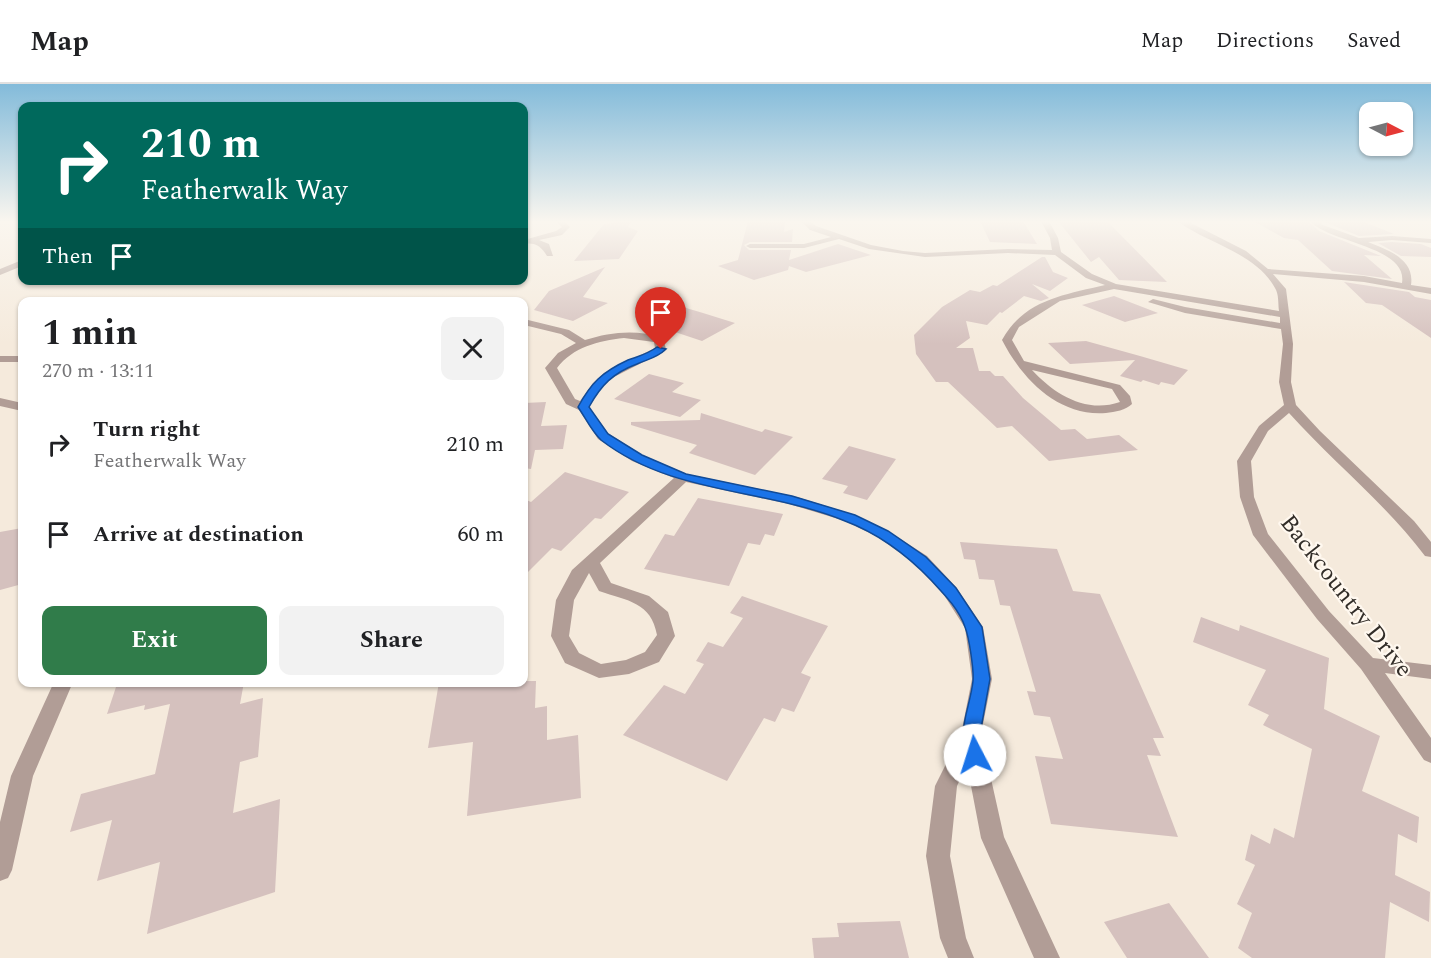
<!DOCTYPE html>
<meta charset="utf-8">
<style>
:root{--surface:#fff;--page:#f2f2f2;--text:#202124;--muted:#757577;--line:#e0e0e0;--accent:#307c4a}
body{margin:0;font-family:Spectral,serif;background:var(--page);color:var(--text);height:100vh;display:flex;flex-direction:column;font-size:22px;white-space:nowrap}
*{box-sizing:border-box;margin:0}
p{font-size:20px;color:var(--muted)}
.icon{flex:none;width:33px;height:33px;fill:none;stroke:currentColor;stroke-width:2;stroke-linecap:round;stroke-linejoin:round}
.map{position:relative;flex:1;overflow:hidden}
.details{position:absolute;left:18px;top:213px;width:510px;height:390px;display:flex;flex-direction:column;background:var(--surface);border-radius:12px;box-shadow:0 2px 4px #0004}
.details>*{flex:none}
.guide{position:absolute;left:18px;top:18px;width:510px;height:183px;border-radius:12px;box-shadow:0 2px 4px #0004;background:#00695c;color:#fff;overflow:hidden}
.needle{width:39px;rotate:96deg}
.fabs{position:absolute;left:1359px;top:18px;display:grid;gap:12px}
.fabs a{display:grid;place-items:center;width:54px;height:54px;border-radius:12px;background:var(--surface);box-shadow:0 2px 4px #0004;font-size:30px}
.pin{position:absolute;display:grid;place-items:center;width:51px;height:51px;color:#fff;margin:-62px -26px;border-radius:50% 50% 50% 0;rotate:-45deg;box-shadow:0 0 6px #0007}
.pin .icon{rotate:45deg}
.me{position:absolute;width:66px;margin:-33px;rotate:355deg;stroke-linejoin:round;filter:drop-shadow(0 0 4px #0008)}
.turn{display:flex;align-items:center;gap:21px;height:126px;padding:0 24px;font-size:27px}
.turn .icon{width:78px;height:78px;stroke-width:2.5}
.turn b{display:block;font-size:42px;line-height:51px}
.then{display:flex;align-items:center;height:57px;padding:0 24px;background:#0003;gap:12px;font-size:22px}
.round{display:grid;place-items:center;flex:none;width:63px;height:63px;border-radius:12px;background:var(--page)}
.head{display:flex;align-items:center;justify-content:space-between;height:102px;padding:0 24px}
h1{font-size:36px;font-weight:700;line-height:45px}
.action{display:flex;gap:12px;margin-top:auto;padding:12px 24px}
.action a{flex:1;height:69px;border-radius:12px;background:var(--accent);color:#fff;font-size:24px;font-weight:700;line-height:69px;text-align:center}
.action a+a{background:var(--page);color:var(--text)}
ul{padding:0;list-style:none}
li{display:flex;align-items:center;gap:18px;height:90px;padding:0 24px}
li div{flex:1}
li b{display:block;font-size:22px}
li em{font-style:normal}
header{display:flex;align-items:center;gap:36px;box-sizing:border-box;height:84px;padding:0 30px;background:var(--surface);border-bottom:2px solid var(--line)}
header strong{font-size:28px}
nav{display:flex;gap:33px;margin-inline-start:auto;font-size:21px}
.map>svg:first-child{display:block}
.building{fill:#d5c1be}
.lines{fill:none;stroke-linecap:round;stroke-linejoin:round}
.minor{fill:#b19d96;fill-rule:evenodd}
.route{fill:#1a73e8;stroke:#114b97;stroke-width:1.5}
.labels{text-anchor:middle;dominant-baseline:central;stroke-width:4.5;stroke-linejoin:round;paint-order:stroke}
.street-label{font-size:24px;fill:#322d28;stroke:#fff8ef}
</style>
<header>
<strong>Map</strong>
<nav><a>Map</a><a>Directions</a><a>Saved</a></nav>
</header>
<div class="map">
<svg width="1431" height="874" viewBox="0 0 1431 874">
<rect width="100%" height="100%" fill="#f5eadc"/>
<!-- building -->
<path class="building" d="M631,137L628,143L638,147L619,175L574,177L604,140Z
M748,137L785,138L784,148L793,145L792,158H750L744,161L749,166H791L789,176L838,160L871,171L806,188L789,182L788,186L754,196L718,182L738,176Z
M980,137H1023L1037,160L990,158Z
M1058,137H1107L1167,198L1119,196L1099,173L1091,178Z
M1253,137H1308L1319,147L1381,172L1364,171L1392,195L1332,187L1298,156L1284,154Z
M1322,137H1362L1394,150L1359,152Z
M1392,158L1421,160L1431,164V173L1401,172L1378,159Z
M1042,173H1045L1053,188L1068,194L1050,207L1032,200L1049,214L1041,217L1024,212L1002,229L1000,228L987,241L966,237L970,254L956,264H973L979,287H990L995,292H1003L1023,314L1061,346L1075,345L1087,355L1119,351L1138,366L1049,377L1012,342L997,344L948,298H936L916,270L914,251L942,223L970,206L980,208L993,201L997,202Z
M605,183L583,213L608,219L573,237L534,226L549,207Z
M1344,198L1409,208L1415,213L1431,216V254L1382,221L1366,219Z
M1114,212L1158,229L1125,238L1082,221Z
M676,221L703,229L735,239L702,257L642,237Z
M1086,257L1140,272L1188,286L1174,301L1161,298L1159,301L1143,296L1141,298L1120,292L1135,276L1070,280L1048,259Z
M649,290L684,299L672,308L701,316L680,333L614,315Z
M546,318L541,342L567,341L563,365L535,366L531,385L524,384V319Z
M701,329L762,348L765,345L793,353L755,391L689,369L697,361L631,341V338L700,336Z
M849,362L896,375L867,416L843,409L848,402L822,395Z
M565,388L629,408L601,435L595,434L561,467L552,464L524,492V415L531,418Z
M698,414L783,430L774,452L765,450L760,461L748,459L729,502L644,485L665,450L674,452Z
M22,444V500L0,506V448Z
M960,458L1057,465L1073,507L1100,510L1164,654H1153L1161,672L1147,671L1178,753L1051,740L1035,672L1063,675L1050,633L1034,631L1027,607L1036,608L1010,522L1000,521L994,496L979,495L975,476L964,475Z
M742,512L828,542L801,589L811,593L794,628L782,624L775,638L764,634L727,697L623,651L664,601L685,610L704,580L696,577L708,558L723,563L743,534L730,529Z
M1201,533L1239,547L1240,541L1329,574L1324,625L1380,652L1362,707L1419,733L1417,759L1398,750L1395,791L1430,808L1429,838L1390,818L1385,874H1252L1238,864L1252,829L1237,820L1255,781L1245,776L1251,750L1270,760L1274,744L1294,754L1312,665L1263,641L1269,631L1248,621L1266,586L1193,558Z
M536,597L535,624L547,622V656L578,651L581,714L467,732L473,658L428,664L439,598Z
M135,598H244L240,620L263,614L258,673L240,678L233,729L280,715L275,808L147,850L160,778L97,797L112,736L70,748L81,710L155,690L170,620L144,626L145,621L107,630L116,603Z
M1169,819L1209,874H1127L1104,838Z
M900,837L909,874H814L812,854L839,853L837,839Z"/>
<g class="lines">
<!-- minor -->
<path class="minor" d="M556,137H564L570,143L562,151L539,156L549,160L553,172H547C541,162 535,158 524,160V156L556,147L562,143Z
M801,137H810L816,142L871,161L903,167L925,169L1008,165L1052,166L1050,154L1041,137H1049L1058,154L1061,168L1092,190L1116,200L1279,227C1278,220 1279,210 1275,204C1255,168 1208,160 1177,137H1187L1246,167L1268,185L1364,192L1402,199C1408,162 1329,159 1310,137H1318L1323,141L1359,154L1392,152L1431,155V159L1392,156L1368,158C1388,166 1415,175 1411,201L1431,204V210L1364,198L1273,190L1286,205L1293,260L1291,298L1296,321L1320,347L1414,437L1431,458V473L1425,472C1385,419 1333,378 1289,329L1268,347L1251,377L1254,413L1268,450L1329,527L1373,574L1431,581V595L1385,589L1431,654V679L1424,676L1361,585L1317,535L1253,451L1240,413L1237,377L1259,342L1284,321L1279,298L1283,260L1281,245L1185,229L1148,218L1153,215L1185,223L1280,239V233L1114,205L1060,217L1019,243L1012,256L1024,277L1120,301L1130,312L1132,320C1126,326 1115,328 1106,329C1058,333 1022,295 1002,256C1024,216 1063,211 1105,201L1086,194L1055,171L1008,169L925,173L869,165L839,155L804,164H750L746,162L750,160H804L831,153L810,146ZM1032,286L1112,305L1120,318C1086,330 1054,310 1032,286Z
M22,176V182L0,191V185Z
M524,235L569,246L585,256C611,248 636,245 663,254L666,265L665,267L612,294L601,304L589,323L608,349L642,371L687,390L797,413L855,431L888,447L927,472L956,503L983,543L992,595L981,650L1004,753L1060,874H1034L981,754L967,681L957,702L950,772L966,854L974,874H948L940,854L926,772L935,702L961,650L972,595L965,544L944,511L915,480L878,453L845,437L789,420L686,398L600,479L611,499L649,512L668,528L675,552L659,578L629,590L599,594L565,579L551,552L556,516L572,486L674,394L632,377L598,355L579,326L566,320L545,284L558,269L576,259L561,250L524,241ZM624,254L654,258L655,264L604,289L593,299L580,317L575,315L557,284C573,263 598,257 624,254ZM589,489L599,507C628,517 651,518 657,551L645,568L626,576L601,580L579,569L569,552L574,516Z
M0,272H22V278H0Z
M0,314L22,319V327L0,322Z
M54,598H73L33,692L12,786L8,794L0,797V738L11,692Z"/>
</g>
<!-- sky -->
<linearGradient id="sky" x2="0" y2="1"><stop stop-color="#83bbda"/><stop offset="0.53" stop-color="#faf6ef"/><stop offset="1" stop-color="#faf6ef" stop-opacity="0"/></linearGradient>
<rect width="1431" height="260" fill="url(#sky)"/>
<!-- route -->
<path class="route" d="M657,263L666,265C657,274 648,275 637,280C613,289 601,301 589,323L608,350L642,371L686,390L792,412L855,431L888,447L926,473L956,504L982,543L990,595L980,650L985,671L982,676L975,679L969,676C955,649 970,625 973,597C974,586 969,553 965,543C959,525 943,509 931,496C907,471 877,449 845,437C765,404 672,411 601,356C592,348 585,333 578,323C591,299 602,288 628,276C639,272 648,270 657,263Z"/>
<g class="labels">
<!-- street labels -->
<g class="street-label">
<text transform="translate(1346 512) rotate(52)">Backcountry Drive</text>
</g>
</g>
</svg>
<div class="fabs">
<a><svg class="needle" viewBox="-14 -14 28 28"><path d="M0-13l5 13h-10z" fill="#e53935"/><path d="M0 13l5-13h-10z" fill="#757577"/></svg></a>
</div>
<div class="pin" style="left:661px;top:265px;background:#d93025"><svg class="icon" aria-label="arrive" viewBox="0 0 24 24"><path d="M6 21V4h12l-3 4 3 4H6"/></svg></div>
<svg class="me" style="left:975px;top:671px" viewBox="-20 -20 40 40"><circle r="19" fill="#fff"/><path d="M0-13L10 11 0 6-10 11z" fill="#1a73e8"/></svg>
<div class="guide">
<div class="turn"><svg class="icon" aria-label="right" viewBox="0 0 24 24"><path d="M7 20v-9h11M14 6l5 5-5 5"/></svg><div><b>210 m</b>Featherwalk Way</div></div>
<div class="then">Then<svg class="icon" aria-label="arrive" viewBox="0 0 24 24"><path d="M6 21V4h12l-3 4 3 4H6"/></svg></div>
</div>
<section class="details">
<div class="head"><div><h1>1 min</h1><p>270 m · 13:11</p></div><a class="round"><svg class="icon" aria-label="close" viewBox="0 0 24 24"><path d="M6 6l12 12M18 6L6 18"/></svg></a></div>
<ul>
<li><svg class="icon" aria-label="right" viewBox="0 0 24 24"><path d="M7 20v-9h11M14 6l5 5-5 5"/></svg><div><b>Turn right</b><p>Featherwalk Way</p></div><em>210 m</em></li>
<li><svg class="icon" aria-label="arrive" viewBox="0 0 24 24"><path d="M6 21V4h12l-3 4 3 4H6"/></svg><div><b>Arrive at destination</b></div><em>60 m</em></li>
</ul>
<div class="action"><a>Exit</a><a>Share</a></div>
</section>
</div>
